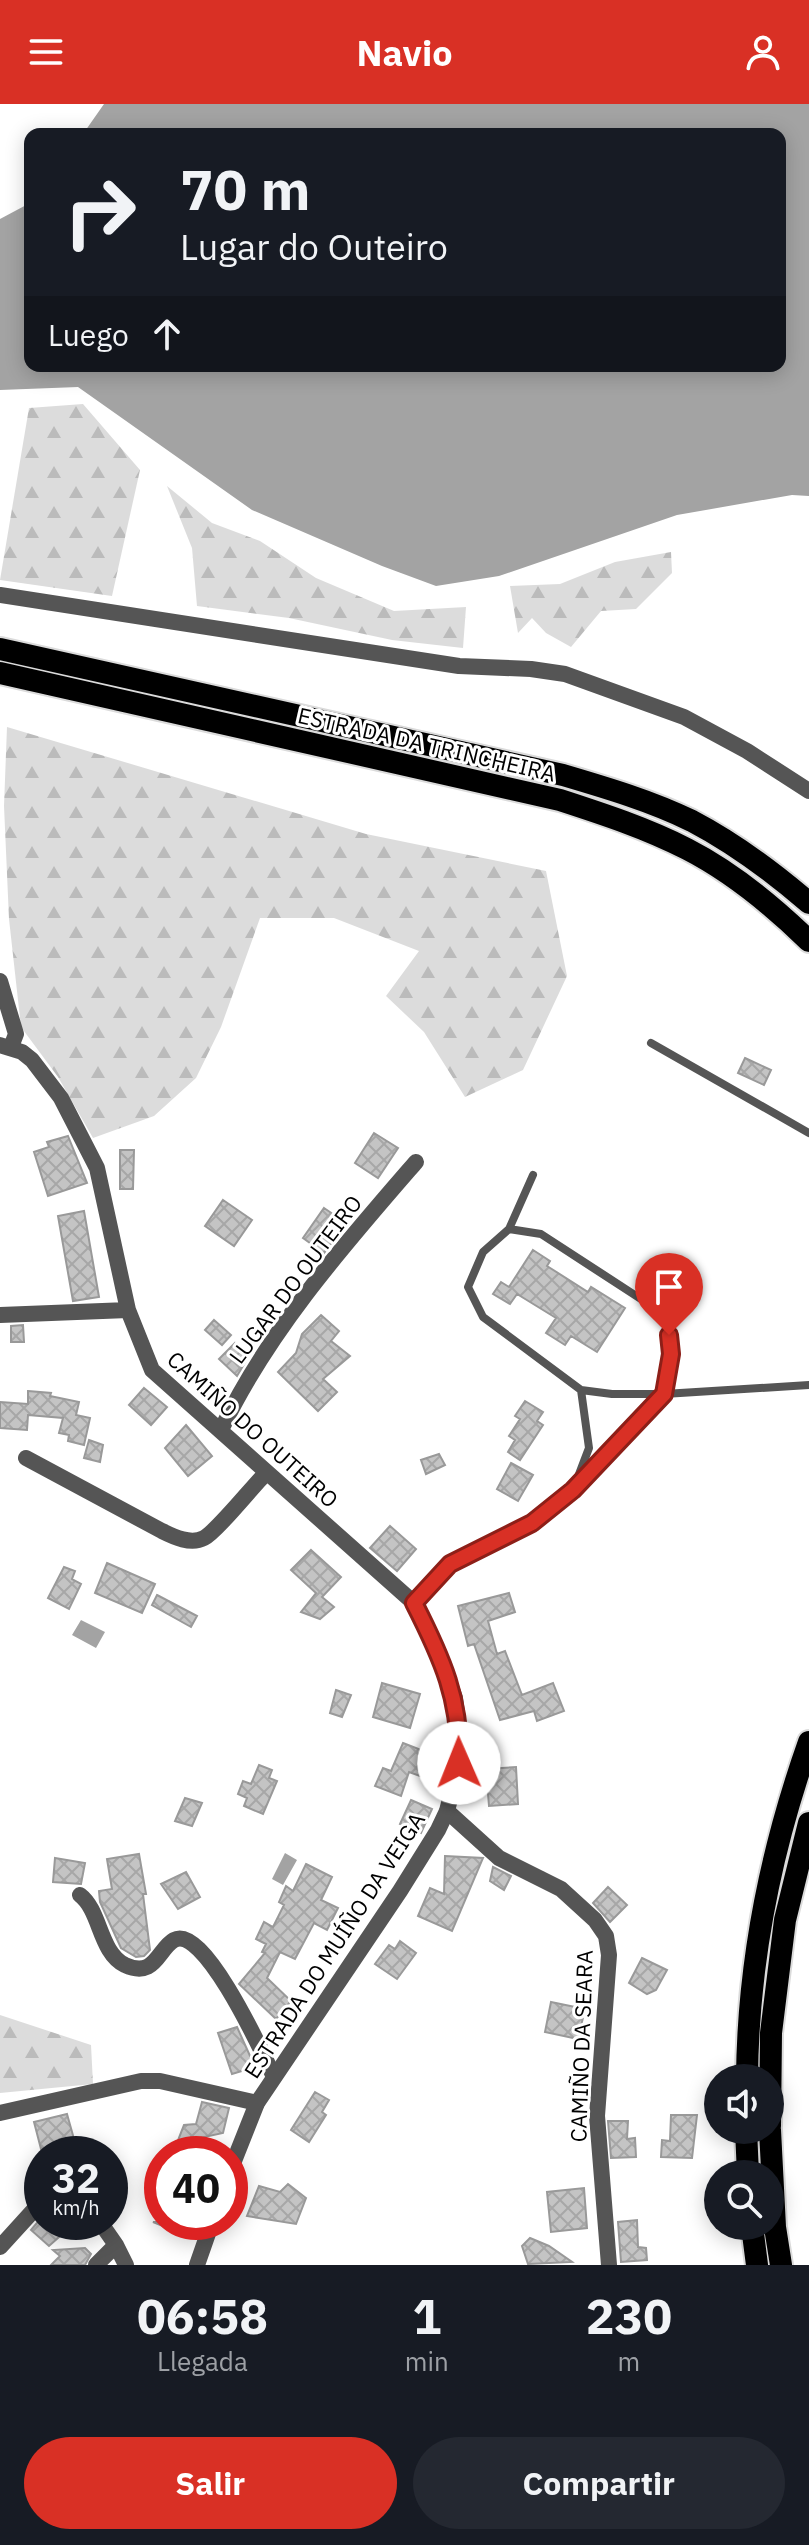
<!DOCTYPE html>
<html lang="es">
<meta charset="utf-8">
<style>
:root{--surface:#171b24;--page:#242831;--text:#f1f3f6;--muted:#9ea1a6;--accent:#d93025}
body{margin:0;font-family:"IBM Plex Sans",sans-serif;background:var(--page);color:var(--text);height:100vh;display:flex;flex-direction:column;font-size:30px;white-space:nowrap}
*{box-sizing:border-box;margin:0}
p{font-size:26px;color:var(--muted)}
.icon{flex:none;width:44px;height:44px;fill:none;stroke:currentColor;stroke-width:2;stroke-linecap:round;stroke-linejoin:round}
.map{position:relative;height:2161px;overflow:hidden}
.sheet{display:flex;flex-direction:column;background:var(--surface);flex:1}
.sheet>*{flex:none}
.hud{position:absolute;left:24px;top:24px;width:762px;height:244px;border-radius:16px;box-shadow:0 4px 20px #0003;background:#171b24;color:var(--text);overflow:hidden}
.tools{position:absolute;left:704px;top:1960px;display:grid;gap:16px}
.tools a{display:grid;place-items:center;width:80px;height:80px;border-radius:50%;background:var(--surface);box-shadow:0 4px 20px #0003;font-size:40px}
.speed{position:absolute;left:24px;top:2032px;display:flex;gap:16px;font-size:40px;font-weight:700;text-align:center}
.speed>*{display:grid;place-content:center;width:104px;height:104px;border-radius:50%;background:var(--surface);box-shadow:0 4px 20px #0003;line-height:1}
.speed small{font-size:20px;font-weight:400}
.speed .limit{border:12px solid #d22;background:#fff;color:#111}
.pin{position:absolute;display:grid;place-items:center;width:68px;height:68px;color:#fff;margin:-82px -34px;border-radius:50% 50% 50% 0;rotate:-45deg;box-shadow:0 0 8px #0007}
.pin .icon{rotate:45deg}
.me{position:absolute;width:88px;margin:-44px;rotate:359deg;stroke-linejoin:round;filter:drop-shadow(0 0 6px #0008)}
.turn{display:flex;align-items:center;gap:28px;height:168px;padding:0 24px;font-size:36px}
.turn .icon{width:104px;height:104px;stroke-width:2.5}
.turn b{display:block;font-size:56px;line-height:68px}
.then{display:flex;align-items:center;height:76px;padding:0 24px;background:#0003;gap:16px;font-size:30px}
.eta{display:flex;justify-content:space-evenly;align-items:center;height:136px;text-align:center}
.eta b{font-size:48px;font-weight:700;line-height:56px}
.cta{display:flex;gap:16px;margin-top:auto;padding:16px 24px}
.cta a{flex:1;height:92px;border-radius:48px;background:var(--accent);color:#fff;font-size:32px;font-weight:700;line-height:92px;text-align:center}
.cta a+a{background:var(--page);color:var(--text)}
header{display:flex;justify-content:space-between;align-items:center;height:104px;padding:0 24px;background:var(--accent);color:#fff;font-size:36px;font-weight:700}
.map>svg:first-child{display:block}
.forest{fill:url(#forest-firs)}
.water{fill:#a3a3a3}
.building{fill:url(#building-cross-hatch);stroke:#999;stroke-width:2}
.lines{fill:none;stroke-linecap:round;stroke-linejoin:round}
.trunk-casing{stroke:#dbdbdb;stroke-width:26}
.service{stroke:#555;stroke-width:8}
.minor{stroke:#555;stroke-width:16}
.tertiary{stroke:#555;stroke-width:16}
.trunk{stroke:#000;stroke-width:22}
.route-casing{stroke:#8d1f18;stroke-width:20}
.route{stroke:#d93025;stroke-width:14}
.labels{text-anchor:middle;dominant-baseline:central;stroke-width:6;stroke-linejoin:round;paint-order:stroke}
.street-label{font-size:22px;fill:#000;stroke:#fff}
</style>
<header><svg class="icon" aria-label="menu" viewBox="0 0 24 24"><path d="M4 6h16M4 12h16M4 18h16"/></svg>Navio<svg class="icon" aria-label="person" viewBox="0 0 24 24"><circle cx="12" cy="8" r="4"/><path d="M4 21q1-7 8-7t8 7"/></svg></header>
<div class="map">
<svg width="809" height="2161" viewBox="0 0 809 2161">
<defs>
<pattern id="forest-firs" width="22" height="20" patternUnits="userSpaceOnUse" patternTransform="scale(2)"><rect width="22" height="20" fill="#dcdcdc"/><path d="M5 1l3.5 6h-7zM16 11l3.5 6h-7z" fill="#bbb"/></pattern>
<pattern id="building-cross-hatch" width="8" height="8" patternUnits="userSpaceOnUse" patternTransform="scale(2)"><rect width="8" height="8" fill="#c4c4c4"/><path d="M0 0l8 8M0 8l8-8" fill="none" stroke="#a7a7a7"/></pattern>
</defs>
<rect width="100%" height="100%" fill="#fff"/>
<!-- forest -->
<path class="forest" d="M83,300L140,366L112,492L0,476L29,304Z
M167,382L212,419L260,437L316,474L394,507L466,503L463,544L392,536L289,514L197,502L192,444Z
M671,448L672,469L636,505L601,507L571,543L546,529L532,514L518,529L510,482L560,480L615,458Z
M7,623L366,730L546,767L567,872L523,966L465,993L424,928L386,892L419,847L334,814H260L221,923L196,974L154,1012L93,1034L58,973L21,923L9,815L4,702Z
M0,1911L91,1941L93,1980L0,1989Z"/>
<!-- water -->
<path class="water" d="M104,0H809V392L792,391L677,411L499,472L436,482L382,462L252,406L78,283L0,286V115L30,99V262H780V30H83Z
M81,1516L105,1528L96,1544L72,1531Z
M285,1749L297,1756L283,1781L272,1775Z"/>
<!-- building -->
<path class="building" d="M745,954L771,966L764,981L738,969Z
M374,1029L398,1044L378,1074L355,1059Z
M68,1032L87,1079L48,1092L34,1048L49,1043L47,1038Z
M120,1046H134L133,1085H120Z
M223,1096L252,1116L234,1142L205,1122Z
M324,1104L346,1119L324,1149L303,1134Z
M84,1107L99,1193L73,1197L58,1112Z
M533,1146L550,1157L547,1162L588,1188L591,1183L625,1204L597,1248L571,1232L565,1241L546,1229L556,1214L517,1190L510,1200L493,1190L501,1178L509,1183Z
M321,1211L339,1227L331,1237L350,1252L323,1275L337,1288L318,1307L278,1268L296,1249L302,1230Z
M214,1216L231,1231L222,1241L205,1226Z
M23,1221L24,1238H11V1222Z
M235,1239L249,1252L237,1272L219,1255Z
M144,1284L167,1303L151,1321L129,1301Z
M28,1287L51,1289L50,1292L79,1298L76,1311L90,1314L84,1341L68,1337L69,1331L59,1329L63,1314L28,1311L27,1326L0,1324V1298L28,1300Z
M525,1297L543,1308L537,1317L543,1321L520,1356L508,1348L515,1336L509,1332L520,1315L515,1312Z
M186,1321L212,1352L188,1372L165,1344Z
M89,1336L103,1341L100,1358L84,1354Z
M439,1350L445,1361L426,1370L421,1356Z
M511,1359L533,1371L518,1397L497,1385Z
M390,1422L416,1445L397,1467L370,1444Z
M311,1446L341,1473L322,1493L334,1503L320,1515L301,1508L316,1489L291,1466Z
M107,1459L155,1480L142,1509L95,1489Z
M64,1463L75,1467L72,1475L81,1480L69,1505L48,1494Z
M509,1489L515,1508L488,1517L497,1550L505,1547L522,1591L553,1579L564,1607L537,1617L534,1607L500,1616L474,1540L468,1542L458,1502Z
M157,1491L197,1512L191,1523L152,1501Z
M382,1579L420,1590L410,1624L373,1613Z
M336,1586L351,1591L342,1613L330,1609Z
M403,1639L429,1649L420,1672L409,1668L401,1692L375,1682L383,1664L391,1667Z
M259,1661L272,1666L269,1674L277,1677L263,1710L244,1702L247,1694L238,1690L243,1677L251,1680Z
M516,1663L518,1700L489,1702L486,1665Z
M185,1694L202,1699L192,1722L175,1717Z
M411,1696L432,1705L421,1729L400,1720Z
M139,1750L146,1790H143L150,1846L144,1852L136,1853L121,1844L100,1798L99,1787L112,1785L107,1755Z
M445,1752L483,1754L452,1827L418,1812L430,1784L444,1790Z
M55,1754L85,1759L81,1780L53,1778Z
M306,1760L332,1773L321,1796L338,1804L327,1826L314,1819L295,1855L280,1848L267,1874L291,1897L276,1915L239,1880L265,1849L262,1848L266,1840L256,1835L264,1818L273,1823L284,1801L279,1798L286,1782L293,1787Z
M493,1763L511,1772L504,1786L490,1777Z
M186,1768L200,1793L178,1805L161,1780Z
M608,1783L627,1801L610,1818L593,1799Z
M400,1837L416,1849L397,1875L375,1860L389,1841L395,1845Z
M642,1854L667,1866L656,1886L647,1890L629,1879Z
M551,1898L585,1905L578,1935L545,1928Z
M237,1923L255,1963L232,1970L218,1929Z
M315,1988L329,1996L322,2008L326,2011L309,2038L291,2026Z
M202,1998L229,2004L223,2029L177,2039L184,2021L196,2020Z
M67,2010L74,2035L41,2045L34,2018Z
M671,2011H697L692,2054L661,2053L662,2036L670,2037Z
M608,2017H628L627,2035L635,2034L636,2053L611,2054Z
M110,2072L126,2090L110,2104Z
M288,2080L306,2094L296,2120L247,2112L259,2082L280,2088Z
M584,2084L587,2124L551,2128L547,2088Z
M42,2113V2118H76L49,2142L31,2126Z
M637,2116L638,2143L646,2144L647,2156L621,2158L618,2118Z
M153,2118H195L190,2133Z
M530,2134L549,2142L572,2158L528,2160L522,2142Z
M85,2144L91,2150L85,2161H51L60,2152L53,2146Z"/>
<g class="lines">
<defs>
<path id="trunk" d="M0,545L563,671C607,684 651,697 692,717C734,739 773,768 809,799
M0,569L560,696C603,710 646,724 687,745C732,768 773,802 809,837
M747,1974C748,1860 771,1745 809,1638
M770,2022L771,1929L785,1816L809,1719
M746,2026L748,2070
M770,2026L775,2123L781,2161
M752,2122L757,2161"/>
</defs>
<!-- trunk casing -->
<use href="#trunk" class="trunk-casing"/>
<!-- service -->
<path class="service" d="M651,939L809,1029
M533,1071L509,1125L483,1148L468,1183L483,1213L581,1286L589,1344L573,1386
M509,1125L541,1130L667,1212L671,1250L664,1290H612L581,1286
M576,1383L664,1290L809,1281"/>
<!-- minor -->
<path class="minor" d="M0,491L459,562L531,565L565,570L684,613L747,647L809,687
M0,877L16,930L11,943
M0,941L22,948L32,956L61,994L97,1064L128,1206L152,1266L414,1499L450,1460L532,1419L573,1386
M0,1211L128,1206
M221,1326C268,1227 344,1141 416,1058
M26,1354L162,1427C174,1433 191,1441 204,1434C217,1427 253,1382 266,1369
M447,1707L499,1754L561,1785L595,1816L606,1832L609,1851L597,2012L609,2161
M80,1791C101,1807 99,1848 125,1861C155,1875 158,1845 174,1836C204,1819 264,1952 274,1973
M0,2009L141,1977H160L257,1999
M100,2118L116,2141L126,2161
M0,2143L42,2097
M96,2161L116,2141"/>
<!-- tertiary -->
<path class="tertiary" d="M230,2067L257,1999L400,1787L438,1726L447,1707L459,1659L460,1631L455,1594L439,1549L414,1499
M197,2161L212,2118"/>
<!-- trunk -->
<use href="#trunk" class="trunk"/>
</g>
<g class="lines">
<defs>
<path id="route" d="M459,1659C461,1596 442,1554 414,1499L450,1460L532,1419L573,1386L609,1348L664,1290L671,1250L669,1231"/>
</defs>
<!-- route casing -->
<use href="#route" class="route-casing"/>
<!-- route -->
<use href="#route" class="route"/>
</g>
<g class="labels">
<!-- street labels -->
<g class="street-label">
<text transform="translate(427 640) rotate(13)">ESTRADA DA TRINCHEIRA</text>
<text transform="translate(295 1175) rotate(-53)">LUGAR DO OUTEIRO</text>
<text transform="translate(253 1325) rotate(42)">CAMIÑO DO OUTEIRO</text>
<text transform="translate(334 1841) rotate(-57)">ESTRADA DO MUÍÑO DA VEIGA</text>
<text transform="translate(581 1942) rotate(-88)">CAMIÑO DA SEARA</text>
</g>
</g>
</svg>
<div class="tools">
<a><svg class="icon" aria-label="sound" viewBox="0 0 24 24"><path d="M4 9h4l5-4v14l-5-4H4zM17 9q2 3 0 6"/></svg></a>
<a><svg class="icon" aria-label="search" viewBox="0 0 24 24"><circle cx="10" cy="10" r="6"/><path d="M15 15l6 6"/></svg></a>
</div>
<div class="speed"><div>32<small>km/h</small></div><div class="limit">40</div></div>
<div class="pin" style="left:669px;top:1231px;background:#d93025"><svg class="icon" aria-label="arrive" viewBox="0 0 24 24"><path d="M6 21V4h12l-3 4 3 4H6"/></svg></div>
<svg class="me" style="left:459px;top:1659px" viewBox="-20 -20 40 40"><circle r="19" fill="#fff"/><path d="M0-13L10 11 0 6-10 11z" fill="#d93025"/></svg>
<div class="hud">
<div class="turn"><svg class="icon" aria-label="right" viewBox="0 0 24 24"><path d="M7 20v-9h11M14 6l5 5-5 5"/></svg><div><b>70 m</b>Lugar do Outeiro</div></div>
<div class="then">Luego<svg class="icon" aria-label="ahead" viewBox="0 0 24 24"><path d="M12 20V5M6 11l6-6 6 6"/></svg></div>
</div>
</div>
<section class="sheet">
<div class="eta">
<div><b>06:58</b><p>Llegada</p></div>
<div><b>1</b><p>min</p></div>
<div><b>230</b><p>m</p></div>
</div>
<div class="cta"><a>Salir</a><a>Compartir</a></div>
</section>
